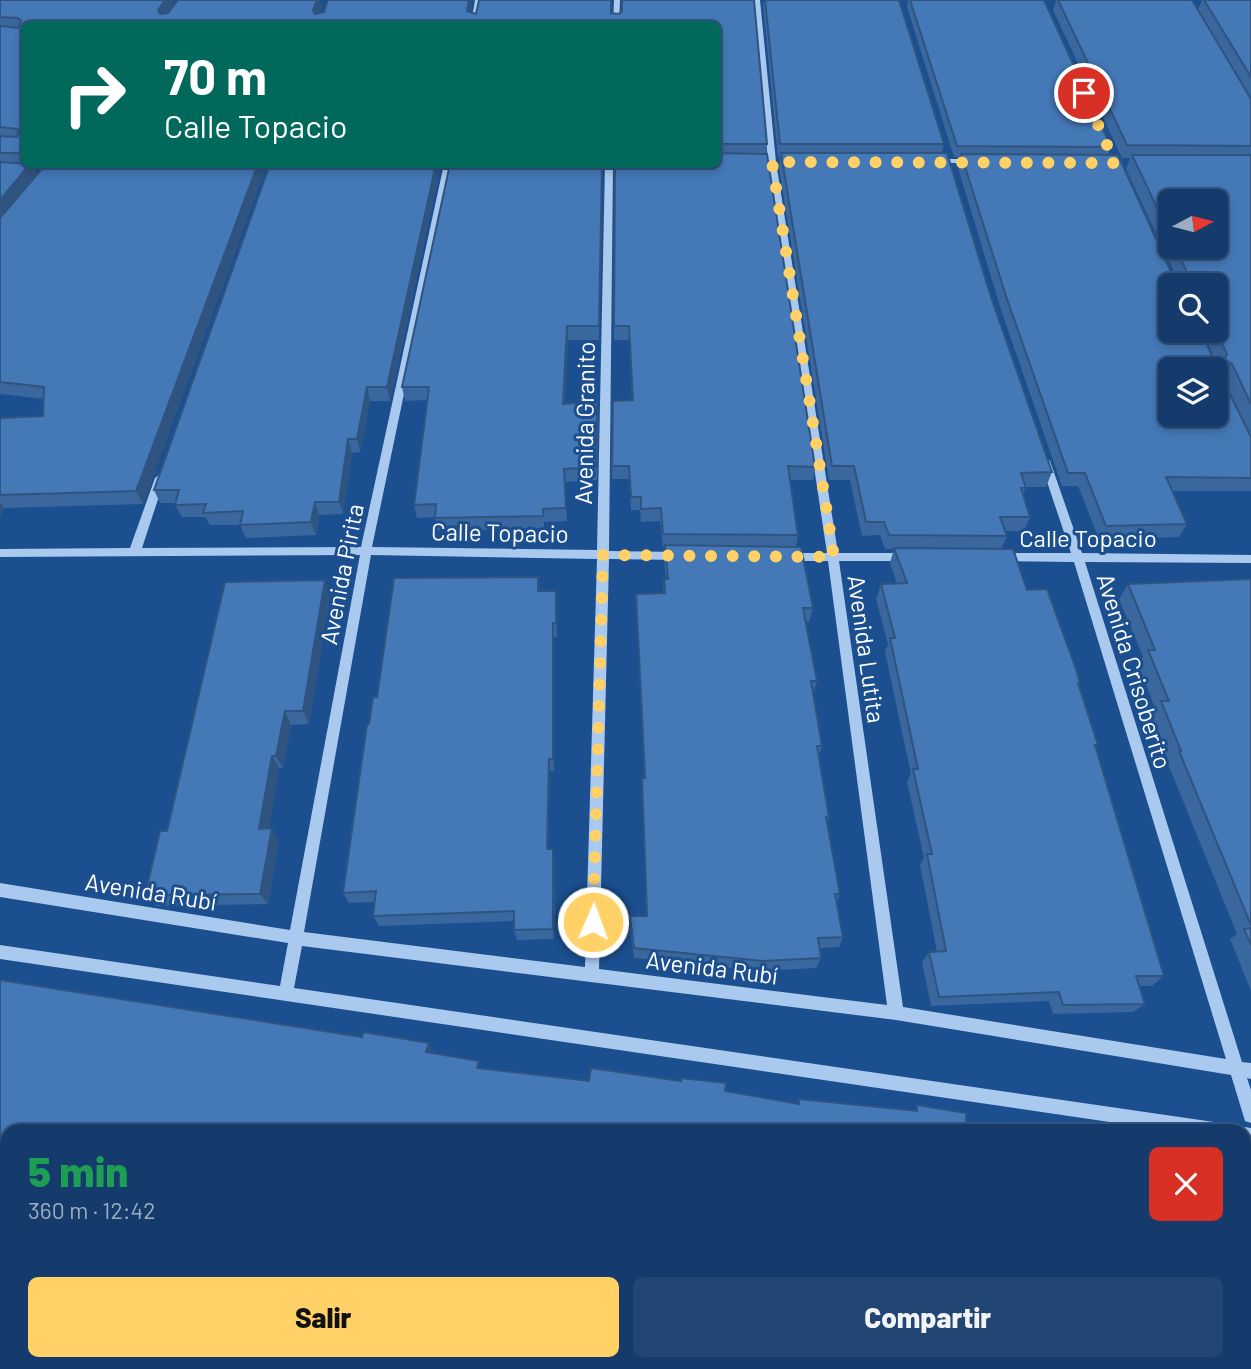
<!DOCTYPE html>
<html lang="es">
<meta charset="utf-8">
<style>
:root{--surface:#143b6b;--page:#214673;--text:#f1f3f6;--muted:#9dadc1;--line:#33557e;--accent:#ffd166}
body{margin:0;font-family:Barlow,sans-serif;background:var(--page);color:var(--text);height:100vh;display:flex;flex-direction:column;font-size:26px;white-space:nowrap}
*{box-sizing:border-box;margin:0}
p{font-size:23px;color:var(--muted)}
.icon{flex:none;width:38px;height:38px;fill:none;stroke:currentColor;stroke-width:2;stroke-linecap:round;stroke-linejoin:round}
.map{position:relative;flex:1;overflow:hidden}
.drawer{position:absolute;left:0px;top:1124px;width:1251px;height:247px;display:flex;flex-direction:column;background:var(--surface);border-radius:21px 21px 0 0;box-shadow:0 4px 10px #0003,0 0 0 2px var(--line)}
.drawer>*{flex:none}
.guide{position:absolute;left:21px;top:21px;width:700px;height:147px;border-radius:10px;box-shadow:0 4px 10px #0003,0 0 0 2px var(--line);background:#00695c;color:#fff;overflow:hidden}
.needle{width:46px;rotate:83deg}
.controls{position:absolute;left:1158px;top:189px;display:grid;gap:14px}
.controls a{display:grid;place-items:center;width:70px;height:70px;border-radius:10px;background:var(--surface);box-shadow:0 4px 10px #0003,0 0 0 2px var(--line);font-size:35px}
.pin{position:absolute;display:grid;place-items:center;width:60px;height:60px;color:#fff;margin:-30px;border:4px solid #fff;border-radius:50%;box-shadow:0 2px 7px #0007}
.me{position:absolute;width:77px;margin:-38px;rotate:2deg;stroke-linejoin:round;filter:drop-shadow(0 0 5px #0008)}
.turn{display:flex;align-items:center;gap:24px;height:147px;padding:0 28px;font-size:32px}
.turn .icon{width:91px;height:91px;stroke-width:2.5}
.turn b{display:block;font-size:49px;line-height:60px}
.round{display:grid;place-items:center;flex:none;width:74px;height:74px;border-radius:10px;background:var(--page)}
.head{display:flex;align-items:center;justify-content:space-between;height:119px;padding:0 28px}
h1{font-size:42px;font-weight:800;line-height:52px;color:#1e9e55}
.button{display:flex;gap:14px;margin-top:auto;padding:14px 28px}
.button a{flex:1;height:80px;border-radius:10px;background:var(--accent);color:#111;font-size:28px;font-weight:800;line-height:80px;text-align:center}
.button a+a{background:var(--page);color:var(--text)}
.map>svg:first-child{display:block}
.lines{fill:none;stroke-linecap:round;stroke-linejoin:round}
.minor{fill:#a9c9ee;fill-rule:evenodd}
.wall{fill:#3a679d;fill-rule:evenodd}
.shaded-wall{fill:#305480}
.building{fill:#4478b7;stroke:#305480;stroke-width:2;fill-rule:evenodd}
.route{stroke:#ffd166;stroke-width:12;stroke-dasharray:0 21.6}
.labels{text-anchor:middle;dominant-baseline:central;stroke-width:6;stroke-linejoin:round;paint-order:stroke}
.street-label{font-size:24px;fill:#fff;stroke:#1b4f8f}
</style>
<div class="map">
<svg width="1251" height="1369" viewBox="0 0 1251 1369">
<rect width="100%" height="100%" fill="#1b4f8f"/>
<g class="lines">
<!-- minor -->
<path class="minor" d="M475,0H481L477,24H471Z
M614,0H620L619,24H613Z
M754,0H760L776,162L838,553H906L912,557L906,561H839L903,1007L1226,1059L1074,562L1001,561L995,557L1001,553H1071L1040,461L1045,457L1050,461L1082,553L1251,555V563L1085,562L1242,1062L1251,1063V1079L1247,1078L1251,1090V1123L1245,1121L1231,1075L896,1020L302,946L294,988L1214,1122L1220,1124L1222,1130H1164L0,959V945L280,986L288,943L0,897V883L290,930L360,555L0,557V549L130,548L155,478L160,474L165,478L142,548L361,547L444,164H452L372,547L597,550L605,164H613L609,551L679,552L685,556L679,560L609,559L599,969L887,1005L828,561H788L782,557L788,553H827L768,162ZM371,555L597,559L585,967L304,932Z
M932,159H976L980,161L976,163H932Z
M1244,1127L1251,1128V1144L1244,1143V1130H1238Z
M0,1334L7,1335V1353L0,1352Z"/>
</g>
<!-- wall -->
<path class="wall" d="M0,0L322,7L319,13L324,12L328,0H471L470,12L476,14L611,13L767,144L766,154L815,467L813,480H790L798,535L796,547L813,608L809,622H806L817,681L813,694L822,746L819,755L829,817L827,824L840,894L837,901L843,937L839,947L819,948L821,958L816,968L760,971L634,958L630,927V916H646L642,790V778H644L636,594L663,593L664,579H666L664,560L665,547H663L660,521L641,522L640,510H631L629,479H612L613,401L632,400L629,340H614L615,164H718L24,24V164H267L143,504L4,508L0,518V418L43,416L44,399L0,394ZM33,167H44L37,175Z
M764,0H899L944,144L942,153L1052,472L1046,487H1026L1023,495L1030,517L1024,531H1005L1007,536L1001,549L1027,590L1080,683L1079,686L1098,745L1096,748L1164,976L1152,986H1139L1145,1004L1133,1012L1053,1014L1049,1001L931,1006L922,962L929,952H937L920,865L924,858L907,782L911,774L885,652L888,644L876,599L881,584H897L890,563L894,549H885L880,535L862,536L850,480H829L779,168L780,157H778L763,6Z
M908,0H1044L1111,147L1108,155L1171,272L1175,274L1126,169L1130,158H1122L1053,10L1056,0H1192L1198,10L1202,0H1251V436L1223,378L1222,377L1251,437V491H1172L1187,524L1179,537L1099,539L1078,486H1062L1001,310L958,168L960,157H954L907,7ZM1171,201L1216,247H1171ZM1171,285H1216V331H1202L1214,357L1212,356Z
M270,164H441L390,401H370L360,452L352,453L343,514L319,515L316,535L246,538L240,525H210L205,517H182L175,505L176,503H160L154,490Z
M602,164L599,340H568L565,404L598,415L597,480L565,482L567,521L544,522V528L438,531L435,517L417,518L414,505L427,400L405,401L402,387Z
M1251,579V991L1230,939L1237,934L1168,764L1169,762L1150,714L1155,708L1138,664L1143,657L1119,599L1128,584Z
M325,580L330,594L309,724L291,725L283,768H279L269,828L279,840L268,904L156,906L145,895L167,831Z
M539,591L557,605V637H554V771H550L548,849L555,860L554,939L517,940L514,930V921L379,926L373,916L375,902L349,903L343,893L369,724L377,697Z
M1244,1174L1251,1175V1315L1244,1314Z"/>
<!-- shaded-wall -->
<path class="shaded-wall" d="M165,0H173L175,5L162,22L158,10Z
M317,0H320L322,7L316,23L313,10Z
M469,0H471L472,5L468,24L467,11Z
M30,164L38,177L0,222V200Z
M258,164H267L143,504L136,491Z
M436,164H441L390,401L387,387Z
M567,326L568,340L564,417L563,404Z
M367,387L370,401L360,452L357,439Z
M348,439L352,453L343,514L339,502Z
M0,502L4,508L0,518Z
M315,502L319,515L316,535L311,522Z
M325,580L330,594L309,724L303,711Z
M556,591L557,605V637L556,623Z
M553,623L554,637V771L553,759Z
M285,711L291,725L283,768L276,756Z
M272,756L279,768L267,840L259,829Z
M549,759L550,771L548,860L547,849Z
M272,828L279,840L268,904L260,894Z
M553,849L555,860L554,939L553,929Z
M429,1043L434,1051L431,1060L426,1052Z"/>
<!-- building -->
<path class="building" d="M0,0H165L158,10L160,14L168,13L178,0H317L313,10L315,14L324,12L328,0H469L467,11L476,14L479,0H611V13L619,14L622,11V0H754L767,144H719L718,148V24H24V153H0V136L17,137L19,129L0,127V26L18,28L21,21L18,18L0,17Z
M765,0H899L944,144H780Z
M910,0H1044L1111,147L957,146Z
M1058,0H1192L1251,99V146L1127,145Z
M1204,0H1251V77Z
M718,152L719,153L767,154L815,467L788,466L798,535L663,534L661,508L641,509V497H631L629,466H612L613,401L633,400L629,326H614L615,164H718Z
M781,153H947L991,297L1052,472L1021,473L1026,488H1021L1030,517H1000L1007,536L889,535L884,522H866L854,466H832Z
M961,154L1118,155L1171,272L1178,276L1186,273V270L1175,247H1216V201H1171V237L1132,155H1251V404L1232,364L1225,360L1221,362V376L1251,437V478L1166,477L1187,524L1106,526L1085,473H1068L1006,296ZM1171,285H1216V331L1227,354L1224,359L1212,356L1201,331H1171ZM1171,369H1216V415H1171Z
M0,162L30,164L0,200Z
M46,164H258L136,491L0,495V418L43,416L44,387L0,382V218Z
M270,164H436L387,387H367L357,439H348L339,502H315L311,522L240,525L243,511L203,513L206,504L175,505L179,490H154Z
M450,164H602L599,326H567L563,404L597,402L596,467L564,469L566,508L543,509V516L435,518L436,504L414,505L429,387H402Z
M665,545L801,547L813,608H803L817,681H811L822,746H817L829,817H826L840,894H835L843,937L818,938L821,958L763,961L634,948L630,916H647L642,778H645L636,594L665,593L664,579H668Z
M894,548L1013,549L1027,590L1047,589L1076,669L1080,683H1078L1098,745H1095L1164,976H1136L1145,1004L1063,1005L1059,992L939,997L929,952L946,951L927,854H932L913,769H918L890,638H895L881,584L907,583Z
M538,577V591H556V623H553V759H549L547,849H553V929L514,930V911L373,916L376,891L343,893L367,724H369L373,697H377L394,578Z
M1251,579V925L1179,751H1181L1161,701H1169L1148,650H1155L1128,584Z
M325,580L303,711H285L276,756H272L259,829L272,828L260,894L145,895L160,831H167L225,582Z
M1251,928V945L1244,929Z
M0,980L362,1037L363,1032L429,1043L426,1052L479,1061L477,1068L589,1081L591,1068L681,1081V1078L726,1083L725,1091L799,1104V1099L917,1111V1105L966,1113V1130H969H7V1266L0,1265Z
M1244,1174L1251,1175V1310L1244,1309Z"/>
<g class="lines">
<!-- route -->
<path class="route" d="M593,922L603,555L834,557L772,162L1115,163L1084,93"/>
</g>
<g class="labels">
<!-- street labels -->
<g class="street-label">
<text transform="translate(584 423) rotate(-89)">Avenida Granito</text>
<text transform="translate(500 532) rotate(1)">Calle Topacio</text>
<text x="1088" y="537">Calle Topacio</text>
<text transform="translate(341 574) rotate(-79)">Avenida Pirita</text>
<text transform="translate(867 649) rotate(82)">Avenida Lutita</text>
<text transform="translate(1135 671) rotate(73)">Avenida Crisoberito</text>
<text transform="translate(151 891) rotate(9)">Avenida Rubí</text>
<text transform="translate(712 967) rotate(7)">Avenida Rubí</text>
</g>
</g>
</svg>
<div class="controls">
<a><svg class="needle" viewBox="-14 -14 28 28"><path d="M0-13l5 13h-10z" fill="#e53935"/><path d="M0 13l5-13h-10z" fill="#9dadc1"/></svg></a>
<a><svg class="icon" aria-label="search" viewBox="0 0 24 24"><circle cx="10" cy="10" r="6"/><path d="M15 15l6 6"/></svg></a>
<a><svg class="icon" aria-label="layers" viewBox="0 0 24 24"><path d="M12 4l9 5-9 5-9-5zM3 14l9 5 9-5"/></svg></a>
</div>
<div class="pin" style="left:1084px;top:93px;background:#d93025"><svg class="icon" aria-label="arrive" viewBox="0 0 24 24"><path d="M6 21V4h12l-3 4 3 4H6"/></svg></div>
<svg class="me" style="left:593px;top:922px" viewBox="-20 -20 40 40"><circle r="17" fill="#ffd166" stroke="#fff" stroke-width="3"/><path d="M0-11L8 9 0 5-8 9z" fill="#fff"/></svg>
<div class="guide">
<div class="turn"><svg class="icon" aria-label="right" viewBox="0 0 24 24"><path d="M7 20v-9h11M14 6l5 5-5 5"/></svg><div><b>70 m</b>Calle Topacio</div></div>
</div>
<section class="drawer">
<div class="head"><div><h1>5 min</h1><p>360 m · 12:42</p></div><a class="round" style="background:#d93025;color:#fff"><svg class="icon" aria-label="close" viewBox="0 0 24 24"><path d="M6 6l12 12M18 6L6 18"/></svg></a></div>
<div class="button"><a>Salir</a><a>Compartir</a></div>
</section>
</div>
